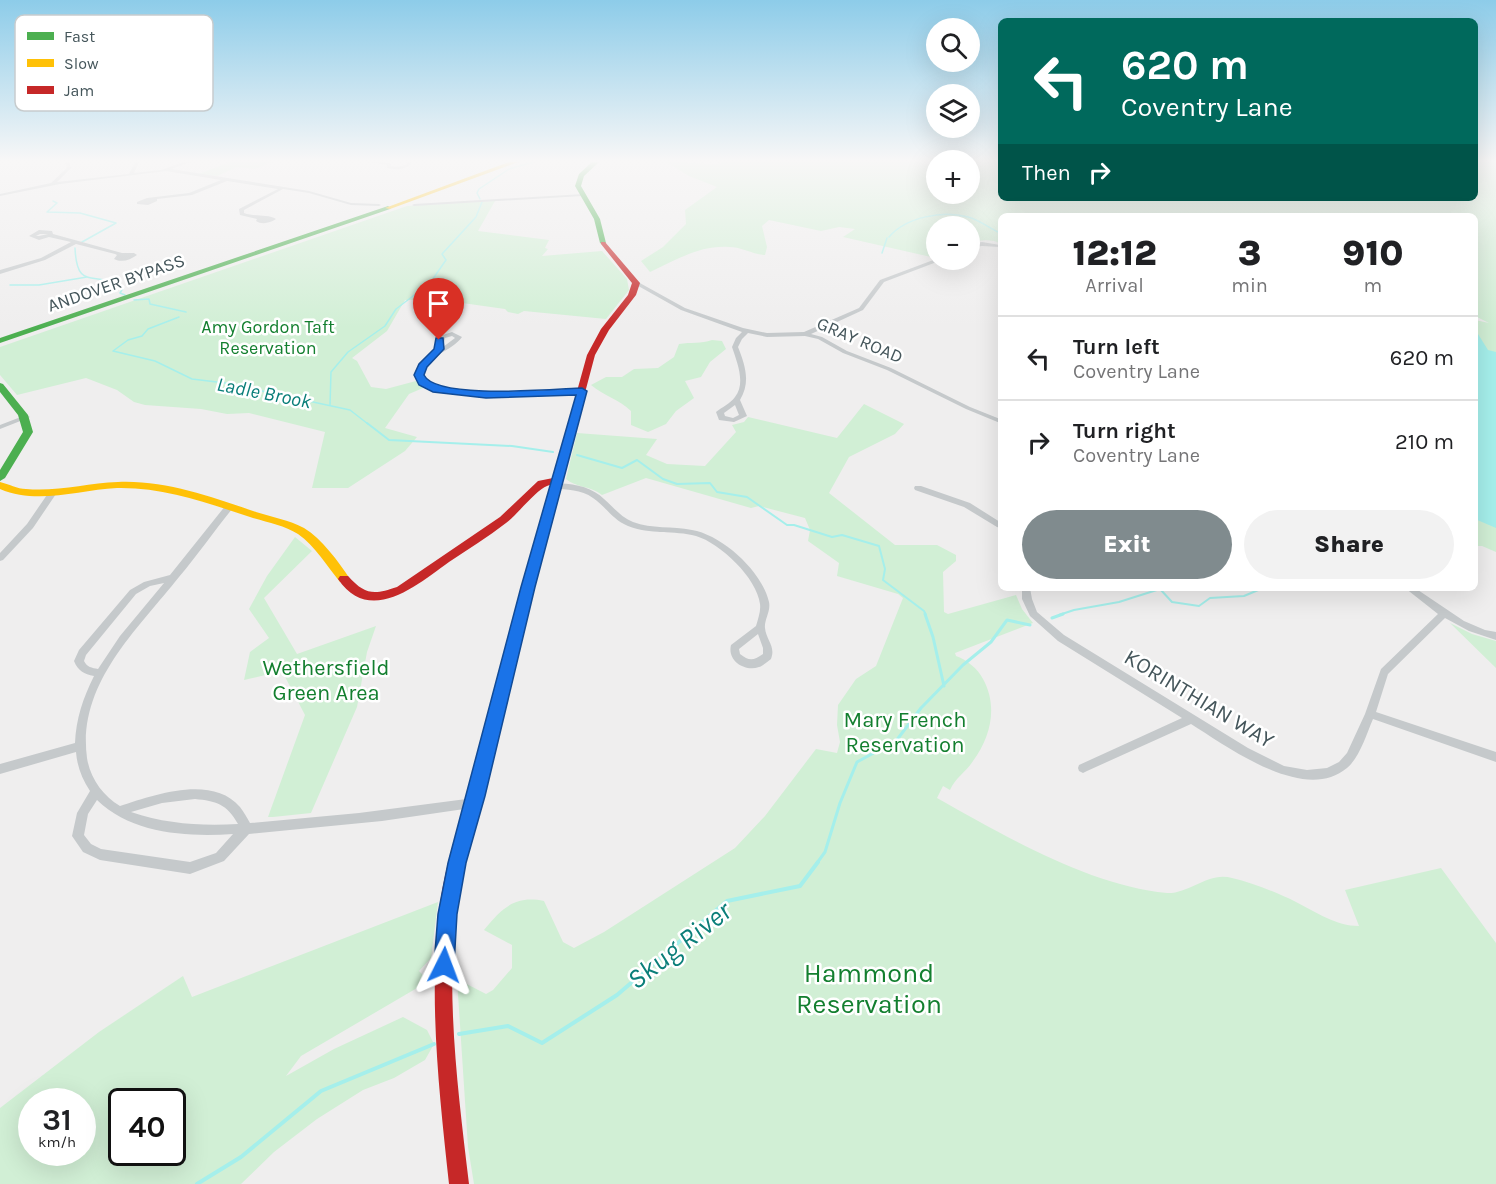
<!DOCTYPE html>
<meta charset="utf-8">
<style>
:root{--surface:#fff;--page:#f2f2f2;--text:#202124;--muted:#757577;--line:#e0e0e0;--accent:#808b8e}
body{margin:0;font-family:Karla,sans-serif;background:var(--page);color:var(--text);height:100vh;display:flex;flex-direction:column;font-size:22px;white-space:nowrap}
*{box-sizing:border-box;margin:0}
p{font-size:20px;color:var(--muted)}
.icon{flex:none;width:33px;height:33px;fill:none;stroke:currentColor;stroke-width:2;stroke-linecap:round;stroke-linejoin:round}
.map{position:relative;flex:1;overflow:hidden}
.panel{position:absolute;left:998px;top:213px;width:480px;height:378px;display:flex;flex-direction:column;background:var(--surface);border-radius:9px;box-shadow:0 6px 24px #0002}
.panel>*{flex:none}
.hud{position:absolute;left:998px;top:18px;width:480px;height:183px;border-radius:9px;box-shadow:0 6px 24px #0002;background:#00695c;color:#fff;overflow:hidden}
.controls{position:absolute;left:926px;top:18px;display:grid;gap:12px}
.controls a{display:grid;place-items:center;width:54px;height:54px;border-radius:50%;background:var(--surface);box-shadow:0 6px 24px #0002;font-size:30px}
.speed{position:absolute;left:18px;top:1088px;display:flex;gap:12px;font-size:30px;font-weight:700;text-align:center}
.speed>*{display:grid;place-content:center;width:78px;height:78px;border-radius:50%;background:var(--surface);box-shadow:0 6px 24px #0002;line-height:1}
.speed small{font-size:15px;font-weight:400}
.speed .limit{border:3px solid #111;border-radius:9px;background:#fff;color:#111}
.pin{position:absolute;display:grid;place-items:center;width:51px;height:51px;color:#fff;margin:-62px -26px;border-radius:50% 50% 50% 0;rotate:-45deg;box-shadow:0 0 6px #0007}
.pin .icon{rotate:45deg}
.me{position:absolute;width:66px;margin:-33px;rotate:3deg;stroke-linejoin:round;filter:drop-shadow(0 0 4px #0008)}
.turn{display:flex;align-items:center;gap:21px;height:126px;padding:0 24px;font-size:27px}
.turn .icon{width:78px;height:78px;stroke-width:2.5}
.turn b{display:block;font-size:42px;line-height:51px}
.then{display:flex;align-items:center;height:57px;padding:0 24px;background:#0003;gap:12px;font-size:22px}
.eta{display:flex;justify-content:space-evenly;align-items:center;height:102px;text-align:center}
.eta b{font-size:36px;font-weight:800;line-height:42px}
.button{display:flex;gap:12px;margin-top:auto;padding:12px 24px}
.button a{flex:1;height:69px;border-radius:36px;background:var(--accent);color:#fff;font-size:24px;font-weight:800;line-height:69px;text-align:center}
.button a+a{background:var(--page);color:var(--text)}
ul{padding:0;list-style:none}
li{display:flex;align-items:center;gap:18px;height:84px;padding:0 24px;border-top:2px solid var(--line)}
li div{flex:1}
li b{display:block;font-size:22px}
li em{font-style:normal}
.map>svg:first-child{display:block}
.green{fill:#d1efd5;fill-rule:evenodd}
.water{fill:#a5efeb}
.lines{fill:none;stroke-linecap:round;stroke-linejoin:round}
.stream-far3{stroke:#a5efeb;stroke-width:1.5}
.stream-far2{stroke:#a5efeb;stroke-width:2}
.stream-far1{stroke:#a5efeb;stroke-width:3}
.stream{stroke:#a5efeb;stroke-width:4}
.street{fill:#c5c9cb;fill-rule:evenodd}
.fast{fill:#4caf50;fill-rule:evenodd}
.slow{fill:#ffc107;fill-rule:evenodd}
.jam{fill:#c62828;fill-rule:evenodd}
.route{fill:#1a73e8;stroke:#114b97;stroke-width:1.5}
.labels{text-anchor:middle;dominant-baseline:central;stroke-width:5;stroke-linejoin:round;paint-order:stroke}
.far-street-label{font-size:18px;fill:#45565b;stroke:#fff}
.far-park-label{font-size:18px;fill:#137f2f;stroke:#fff}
.far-water-label{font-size:20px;font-style:italic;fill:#0a7e79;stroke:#fff}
.park-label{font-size:22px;fill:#137f2f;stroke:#fff}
.street-label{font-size:22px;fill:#45565b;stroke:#fff}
.near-park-label{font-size:27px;fill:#137f2f;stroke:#fff}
.near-water-label{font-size:28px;font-style:italic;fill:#0a7e79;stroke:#fff}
.key{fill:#fff;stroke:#c7ccce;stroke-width:1.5}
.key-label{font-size:16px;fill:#45565b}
</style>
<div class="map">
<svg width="1496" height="1184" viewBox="0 0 1496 1184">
<rect width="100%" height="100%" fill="#efeeee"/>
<!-- green -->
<path class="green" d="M230,162H271L255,169L237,167L217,176L199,174Z
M666,162L718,164L725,162H917L936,166V194H969V165H990L969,162H1000V198H1474L1475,162H1496V552L1482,546H1475V320L1489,323L1475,316L1474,216H1000V244C995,239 979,240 969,242V226H936V255L931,257L843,237L855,229L839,227L821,231L769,220L762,226L767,247L765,255C751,254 742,247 729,247C700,245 676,260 650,272L641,261L663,247L686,224L685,210L717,187L689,176Z
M495,201L478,231L549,240L545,248L548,249L542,256L602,251L627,279L629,290L606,319L524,311L518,314L508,312L505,309L441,300H405L387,331L352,358L357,361L371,387L386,389L416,381L423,388L409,394L385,428L417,437L405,451L348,488H312L325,432L249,413L227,414L201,409L145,405L134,402L117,390L86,378L17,395L0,375V347L407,206Z
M712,340L722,341L726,349L710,362L701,377L685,381L694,398L676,411L666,424L648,432L631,425V411C619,399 604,396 591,385L606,377H622L634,369L658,368L674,357L679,344C691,342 701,344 712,340Z
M864,404L904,424L895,434L849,457L829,493L895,545H937L956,555V561L943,572L944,612L948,614L1016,595L1022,609L1033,623L955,653L956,656C966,659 978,669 983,679C998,706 991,737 973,761C966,772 956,777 950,790L943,786L937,798C1003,835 1090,886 1167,893C1189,894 1209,871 1232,878C1253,883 1276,892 1296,902C1316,912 1336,926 1359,926L1345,890L1441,868L1496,943V1184H474L468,1147L457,979L486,994L493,990L512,968V945L484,930C502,908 515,895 544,901L563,942L574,948L604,932L735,848L765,816L816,749L837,753L840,742L837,725L838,705L856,679L876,666L903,598L898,594L837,576L839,563L808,541L810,530L805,518L759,506L751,508L646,478L602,495C591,486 574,487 566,479L577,433L657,439L646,455L667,464L705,466L736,432L732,425L744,422L748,417L837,438Z
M295,537L312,551L264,598L297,654L376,626L367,652L357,707L311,813L273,817H268L305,715L282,671L244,680L250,652L269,638L249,609L267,576Z
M1450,623L1472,634L1496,641V668Z
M438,902L431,958L419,971L429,981L301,1056L286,1076L334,1049L403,1017L427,1030L434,1044L425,1060L394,1078L363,1090L317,1119L274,1152L241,1184H0V1108L99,1032L183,976L192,997ZM32,1101H82V1152H32ZM122,1101H172V1152H122Z"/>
<!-- water -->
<path class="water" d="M1474,333L1478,334L1488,350L1496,352V528L1475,519Z"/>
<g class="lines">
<!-- stream-far3 -->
<path class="stream-far3" d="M480,199L477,193L479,189L509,169L533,162
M53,201L57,203L47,212L80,213L116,223L82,242
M889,237C906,217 943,210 968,217C979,220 988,227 998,232
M75,248C77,294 96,268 123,288L120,293L125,295
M882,253L887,238
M10,285H39L87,277
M134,300L149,299L150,304L186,312
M179,317L148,329L142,336L128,340L113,351L155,361L192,379L225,383L350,410L368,424
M330,405L331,372L348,352L385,326L396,309L430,283L446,260L442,254L476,217L482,202"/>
<!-- stream-far2 -->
<path class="stream-far2" d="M367,423L389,440L512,446L553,452
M577,455L622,468L637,460L663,479L677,484L710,483L717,492L747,497L787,525H794L832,537L842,535L879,546L885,569L883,580L924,611L926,615
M1059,615L1074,610L1119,602L1160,589L1172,602L1199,606L1210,598L1244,596L1263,588"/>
<!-- stream-far1 -->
<path class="stream-far1" d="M925,614L933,637L944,686
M1052,618L1063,614
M817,863L825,852L840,803L857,762L896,741L921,708L963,665L991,642L1007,620L1030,625"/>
<!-- stream -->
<path class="stream" d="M459,1034L508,1026L542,1043L617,995L727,901L800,886L818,862
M197,1184L241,1157L321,1091L434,1044"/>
<!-- street -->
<path class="street" d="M65,162H69L71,168L57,182L129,174L135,162H139L134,173L161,170L184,162H191L171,169L309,191L351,203L379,204L381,205L379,206L351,205L309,193L283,189L244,210V213C255,217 268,214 276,219C270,223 262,225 256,221L257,219L240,215L239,209L278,189L227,181L192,195L157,199V201L148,205L137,204V202L147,198L189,193L221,180L166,171L60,184L0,196V194L51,183L67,168Z
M371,162L389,163L391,164V166C397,167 402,167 407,164L406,162H410L411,164C404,170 396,170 387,168V165Z
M584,194L582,196L414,206L412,205L414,204Z
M39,230L52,231L53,234L122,253H134L137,255C130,260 122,263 114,259L117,255L115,254L76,244L45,260L0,274V270L41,258L71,242L49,237L39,240L29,236ZM40,234H48L39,236H36Z
M982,242L1000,245V247L982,246L969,248V244Z
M936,259L942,260L884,282L863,310L811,334L822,337L847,351L891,368L970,407L1000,419V423L966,409L887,370L843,353L818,339L805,336L767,337L748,333L742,339L738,347C745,365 751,382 740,400L747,416L734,422L719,420L716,412C722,407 730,404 735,397C746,383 737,362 732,347L736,338L742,332L681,310L633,283L638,282L685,308L743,328L767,333L804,332L859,308L880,280ZM735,405L739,415L733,418L725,416L724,413Z
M452,332L462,337C451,352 429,354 422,373L426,382C471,400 535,392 582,389L585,391L582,393C531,396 469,404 421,384L416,373C420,362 427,356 437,350L440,336ZM452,336L455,338L443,347L445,338Z
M26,415L30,417L28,418L0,429V425Z
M553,484C570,482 592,487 604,499C614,508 621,517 633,522C652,529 672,526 692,530C722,535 762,571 769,602C771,611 764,620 765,628C766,640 776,646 771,659C768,661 763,666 759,667C745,672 727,661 731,645L756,626C758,619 761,611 760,604C757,578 720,543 696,536C674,530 650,535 628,526C613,520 606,507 593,498C581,489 567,490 553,488L552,486ZM758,634L763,648V654C753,661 749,661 740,654L739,649Z
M915,486H921L970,503L1000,522V528L997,527L964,507L915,490L914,488Z
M51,489H57L58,491L33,528L3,560L0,561V553L27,524Z
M229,504L233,507L232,509C214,531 197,556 179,577C137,630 77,684 87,758C90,778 103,796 120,806C154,795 212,774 240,807C244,812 247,818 250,823L359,813L474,798L478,799L480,803L478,807L382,821L249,834L224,861L190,874L100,860L83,852L72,836L77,813L90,791C82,779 77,766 76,752L0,774V764L75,743C76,719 83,698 94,676C84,674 78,671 74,661L79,650L130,590L144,582L170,575L226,505ZM164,583L120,636L98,669C92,668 87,667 84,661L86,655L136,594L150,586ZM195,799C216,801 227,804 238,824C201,826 166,824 131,812L162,803ZM97,800C132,834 187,837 233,834L216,853L190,862L101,849L91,844L84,835L88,814Z
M1022,588H1030L1032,599L1037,612L1064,635L1248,748L1284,766L1307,770L1327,768L1339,762L1347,753L1365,714L1381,669L1438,614L1405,588H1415L1464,621L1485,630L1496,632V640L1469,631L1445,618L1388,674L1376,712L1496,752V762L1373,719C1366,735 1360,757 1347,768C1304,804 1228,747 1191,724L1087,771L1083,773L1079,771L1078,768L1079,765L1182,718L1058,641L1030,616L1022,599Z"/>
<!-- fast -->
<path class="fast" d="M592,162H599L584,176L581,186L600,219L606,243L603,245L600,243L594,219L575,186L579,174Z
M388,206L391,208L390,209L0,343V338Z
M0,383L3,384L28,415L33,432L5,478L0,481V470L23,432L18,415L0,392Z"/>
<!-- slow -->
<path class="slow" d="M509,162H518L390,209L385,208Z
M557,478L562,481L484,788L482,793L477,795L472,793L470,788L552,481Z
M0,482C9,484 17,489 26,489C57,492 87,483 118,482C166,480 211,497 256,512C272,517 289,520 304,528C322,539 338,561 350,579L348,582H340C327,566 315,546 298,534C284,525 266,522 250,517C207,503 164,487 117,488C78,490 38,505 0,489Z"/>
<!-- jam -->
<path class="jam" d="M601,242H605L640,283L636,295L609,330L595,355L561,483C556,484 551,484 547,486C537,489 517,515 506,523C488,537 468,549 449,562C417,585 370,626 338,579L340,576H348C365,595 374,595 397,587L500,517L538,481L553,478L587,355L601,329L628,295L632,283L601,244Z
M477,781L482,783L484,788C473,825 463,862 457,900C445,994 458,1091 469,1184H449C439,1091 428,996 440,903C446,863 458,826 470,788L472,783Z"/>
</g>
<!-- sky -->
<linearGradient id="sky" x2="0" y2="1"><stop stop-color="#8dcce9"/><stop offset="0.49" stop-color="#f8f7f7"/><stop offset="1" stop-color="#f8f7f7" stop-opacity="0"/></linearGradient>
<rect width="1496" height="328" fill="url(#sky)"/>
<!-- route -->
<path class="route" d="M436,338H443L444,349L427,367L424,375C436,400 554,389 582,388L587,391L535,587L485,796L466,863L457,914L454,965L451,972L444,975L437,972L434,965L438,914L448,863L521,587L576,395L486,398L433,392L419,385L414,375L419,364L434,349Z"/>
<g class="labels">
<!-- far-street labels -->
<g class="far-street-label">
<text transform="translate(116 283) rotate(-19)">ANDOVER BYPASS</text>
<text transform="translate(860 340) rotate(23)">GRAY ROAD</text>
</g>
<!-- far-park labels -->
<g class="far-park-label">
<text x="268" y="327">Amy Gordon Taft<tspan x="268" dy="21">Reservation</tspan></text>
</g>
<!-- far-water labels -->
<g class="far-water-label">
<text transform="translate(264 393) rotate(11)">Ladle Brook</text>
</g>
<!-- park labels -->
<g class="park-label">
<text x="326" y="668">Wethersfield<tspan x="326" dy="25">Green Area</tspan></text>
<text x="905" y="720">Mary French<tspan x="905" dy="25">Reservation</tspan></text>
</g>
<!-- street labels -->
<g class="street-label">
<text transform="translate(1199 699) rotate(31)">KORINTHIAN WAY</text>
</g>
<!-- near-park labels -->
<g class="near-park-label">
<text x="869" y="973">Hammond<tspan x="869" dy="31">Reservation</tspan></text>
</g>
<!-- near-water labels -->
<g class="near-water-label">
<text transform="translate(679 945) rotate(-38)">Skug River</text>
</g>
</g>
<!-- legend -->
<rect x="15" y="15" width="198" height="96" rx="9" class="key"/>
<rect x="27" y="32" width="27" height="8" fill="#4caf50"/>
<rect x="27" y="59" width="27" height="8" fill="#ffc107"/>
<rect x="27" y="86" width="27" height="8" fill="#c62828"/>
<g class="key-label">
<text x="64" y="42">Fast</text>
<text x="64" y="69">Slow</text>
<text x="64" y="96">Jam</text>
</g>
</svg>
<div class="controls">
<a><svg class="icon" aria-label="search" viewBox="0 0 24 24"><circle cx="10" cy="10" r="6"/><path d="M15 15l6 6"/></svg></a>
<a><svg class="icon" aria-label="layers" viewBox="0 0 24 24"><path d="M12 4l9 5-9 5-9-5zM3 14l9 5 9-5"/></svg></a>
<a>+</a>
<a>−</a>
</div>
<div class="speed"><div>31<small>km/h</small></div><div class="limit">40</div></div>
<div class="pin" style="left:439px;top:340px;background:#d93025"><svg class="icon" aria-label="arrive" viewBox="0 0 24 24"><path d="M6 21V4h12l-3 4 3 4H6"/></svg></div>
<svg class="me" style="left:444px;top:965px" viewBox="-20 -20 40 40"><path d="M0-17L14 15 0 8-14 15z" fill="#1a73e8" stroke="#fff" stroke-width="4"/></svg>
<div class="hud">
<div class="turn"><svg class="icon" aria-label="left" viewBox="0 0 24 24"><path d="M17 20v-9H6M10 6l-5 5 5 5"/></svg><div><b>620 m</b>Coventry Lane</div></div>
<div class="then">Then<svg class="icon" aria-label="right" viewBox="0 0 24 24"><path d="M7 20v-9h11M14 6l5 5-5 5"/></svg></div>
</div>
<section class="panel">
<div class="eta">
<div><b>12:12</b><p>Arrival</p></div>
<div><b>3</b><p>min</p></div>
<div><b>910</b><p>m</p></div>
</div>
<ul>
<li><svg class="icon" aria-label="left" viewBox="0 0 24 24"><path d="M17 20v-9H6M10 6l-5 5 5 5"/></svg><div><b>Turn left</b><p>Coventry Lane</p></div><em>620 m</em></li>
<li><svg class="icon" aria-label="right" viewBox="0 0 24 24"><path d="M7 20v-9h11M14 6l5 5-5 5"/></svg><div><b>Turn right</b><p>Coventry Lane</p></div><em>210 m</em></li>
</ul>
<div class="button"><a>Exit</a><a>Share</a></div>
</section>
</div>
